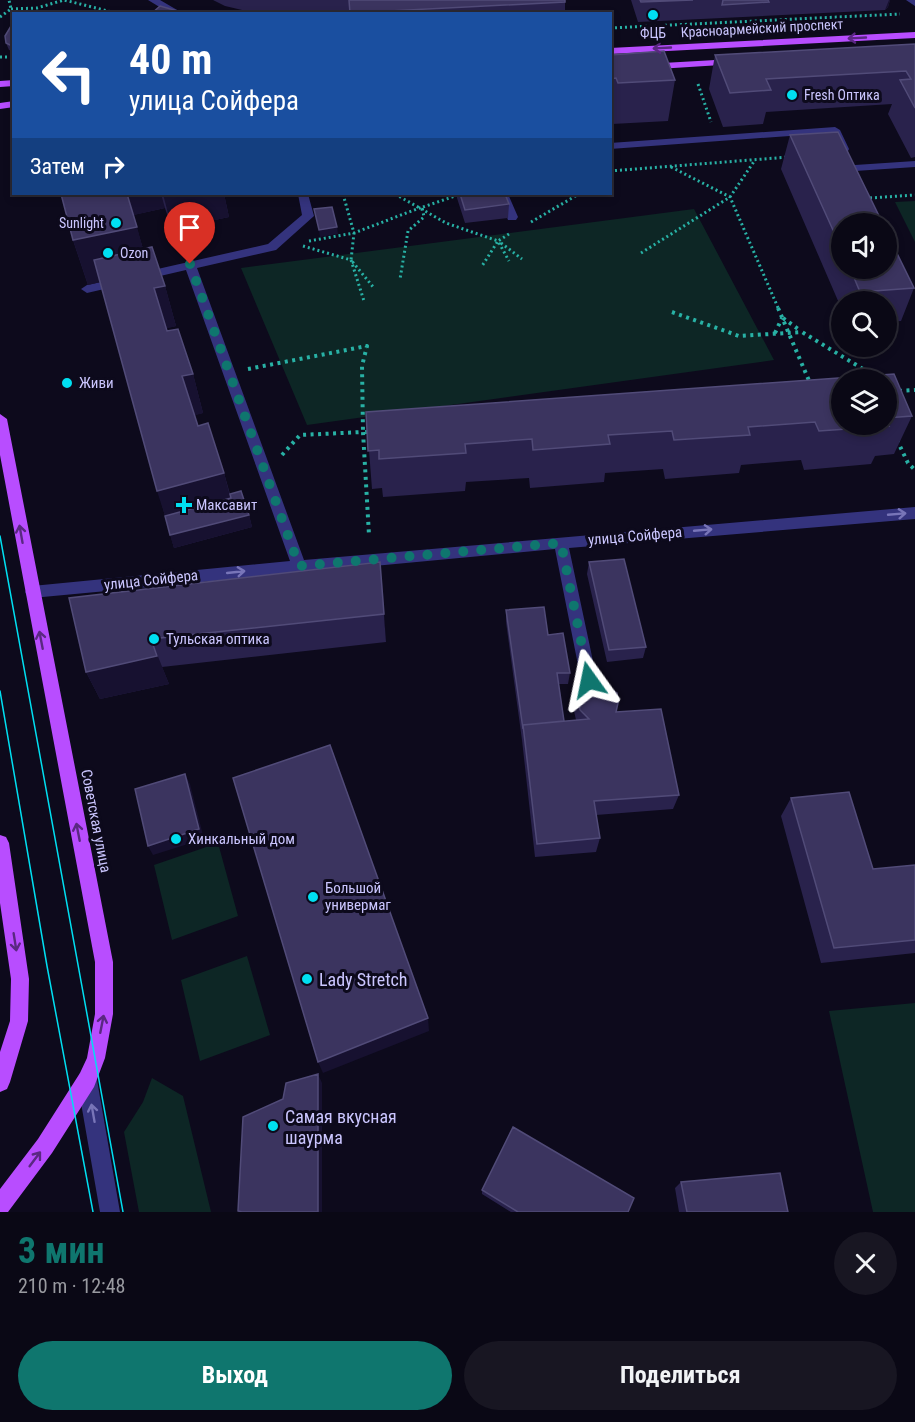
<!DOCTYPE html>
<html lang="ru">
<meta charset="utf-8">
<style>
:root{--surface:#0a0815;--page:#181622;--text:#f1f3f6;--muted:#999aa0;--line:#2a2934;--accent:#0f766e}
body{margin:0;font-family:"Roboto Condensed",sans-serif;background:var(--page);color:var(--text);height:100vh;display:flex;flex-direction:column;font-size:22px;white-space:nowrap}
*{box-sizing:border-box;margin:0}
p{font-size:20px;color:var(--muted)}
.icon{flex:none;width:33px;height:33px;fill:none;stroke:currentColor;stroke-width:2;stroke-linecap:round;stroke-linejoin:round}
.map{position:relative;height:1212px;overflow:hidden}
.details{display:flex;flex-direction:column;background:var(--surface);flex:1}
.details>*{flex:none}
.guide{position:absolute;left:12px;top:12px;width:600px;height:183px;border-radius:0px;box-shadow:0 3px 9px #0003,0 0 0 2px var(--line);background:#1a4fa0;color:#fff;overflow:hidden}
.controls{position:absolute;left:831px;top:213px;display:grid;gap:12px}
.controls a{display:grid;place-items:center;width:66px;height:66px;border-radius:50%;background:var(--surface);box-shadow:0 3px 9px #0003,0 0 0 2px var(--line);font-size:30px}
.pin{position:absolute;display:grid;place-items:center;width:51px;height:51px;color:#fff;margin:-62px -26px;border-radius:50% 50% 50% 0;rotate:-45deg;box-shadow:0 0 6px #0007}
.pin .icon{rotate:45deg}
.me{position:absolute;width:66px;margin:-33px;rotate:348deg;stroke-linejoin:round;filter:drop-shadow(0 0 4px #0008)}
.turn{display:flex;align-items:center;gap:21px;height:126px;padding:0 18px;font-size:27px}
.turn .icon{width:78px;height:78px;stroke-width:2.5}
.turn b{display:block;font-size:42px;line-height:51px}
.then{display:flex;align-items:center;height:57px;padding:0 18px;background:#0003;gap:12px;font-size:22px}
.round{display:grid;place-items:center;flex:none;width:63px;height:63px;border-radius:32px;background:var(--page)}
.overview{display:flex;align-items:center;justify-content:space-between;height:102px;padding:0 18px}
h1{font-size:36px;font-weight:700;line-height:45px;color:var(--accent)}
.cta{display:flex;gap:12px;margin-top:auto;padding:12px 18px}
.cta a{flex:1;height:69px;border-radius:36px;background:var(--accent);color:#fff;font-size:24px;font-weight:700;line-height:69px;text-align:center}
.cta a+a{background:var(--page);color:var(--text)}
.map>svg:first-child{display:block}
.green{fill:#0d2625}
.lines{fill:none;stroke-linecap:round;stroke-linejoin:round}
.path-far1{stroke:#28b1a5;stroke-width:3;stroke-dasharray:2 3;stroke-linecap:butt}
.path{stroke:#28b1a5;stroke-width:4;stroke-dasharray:3 4.5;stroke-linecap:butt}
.minor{fill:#34337d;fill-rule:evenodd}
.major{fill:#b84dff;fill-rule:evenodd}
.tram{stroke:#00dff1;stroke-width:1.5}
.wall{fill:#29224c;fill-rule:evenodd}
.shaded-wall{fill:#171130}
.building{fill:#3b345f;stroke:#514b78;stroke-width:1.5}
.oneway{stroke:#5a2882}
.oneway2{stroke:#7875b8}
.route{stroke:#0f766e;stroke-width:10;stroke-dasharray:0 18}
.poi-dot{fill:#00dff1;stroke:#0d0a1c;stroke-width:2}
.labels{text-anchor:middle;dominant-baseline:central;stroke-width:6;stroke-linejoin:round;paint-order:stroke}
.far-street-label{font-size:14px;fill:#cbc6ff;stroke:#0d0a1c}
.far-poi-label{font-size:14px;fill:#cbc6ff;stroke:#0d0a1c;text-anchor:start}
.poi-label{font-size:15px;fill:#cbc6ff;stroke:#0d0a1c;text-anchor:start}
.street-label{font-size:15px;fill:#cbc6ff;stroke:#0d0a1c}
.near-poi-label{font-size:18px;fill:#cbc6ff;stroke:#0d0a1c;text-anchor:start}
</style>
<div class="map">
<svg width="915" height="1212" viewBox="0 0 915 1212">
<rect width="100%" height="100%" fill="#0d0a1c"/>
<!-- green -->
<path class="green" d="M915,201V242L895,202Z
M694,209L774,360L307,425L241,268Z
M218,843L238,916L172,940L154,865Z
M247,956L270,1035L200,1061L181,980Z
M915,1003V1212H873L829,1011Z
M152,1078L183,1096L211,1212H139L124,1132L143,1102Z"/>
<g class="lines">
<!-- path-far1 -->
<path class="path-far1" d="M11,9L37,8L64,0L120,14
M0,17L11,9L9,0
M610,28L900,14
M0,57H14
M698,84L711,122
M671,167L730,197L779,310
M610,171L789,157
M343,194L354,233L351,260L374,288
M395,194L446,223L498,241L482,266
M870,198L915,195
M423,207L461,194
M531,222L579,194
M509,234L498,241L509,261
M309,241L354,233L422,207L424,217L408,231L400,279
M501,243L522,259
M303,246L351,260L364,301
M641,253L730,197L755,160"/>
<!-- path -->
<path class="path" d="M778,308L810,383
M672,312L739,336L802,332L881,380
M783,318L801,331
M775,333L782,318
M248,369L367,346L362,366L363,432H371
M899,391L915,390
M897,440L908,463L915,470
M282,455L300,435L363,432L369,535"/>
<!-- minor -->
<path class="minor" d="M148,0H160L184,14H171Z
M906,0H915V6Z
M835,127L840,130L849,149L848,151H840L831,133L610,149V143Z
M915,161V167L855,171L849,168L855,165Z
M298,194H308L314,216L276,250L197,268L304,560L915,507V519L569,548L597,680L595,685L589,687L583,685L581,680L555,549L32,598L27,596L25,592L27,588L32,586L290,561L186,270L87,293L81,289L87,285L268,244L302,215Z
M498,194H508L518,217L516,220H508Z
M87,1070L94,1073L97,1080L120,1212H100L77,1080L80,1073Z"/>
<!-- major -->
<path class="major" d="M915,32V38L610,54V48Z
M733,59L738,62L737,64L610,72V66Z
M14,80V86L0,87V81Z
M14,101V107L0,109V103Z
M0,414L7,419L113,962V1014L105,1058L94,1087L52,1153L8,1212H0V1189L38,1139L80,1073L87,1058L95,1014V962L0,455Z
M0,835L6,837L9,843L29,979L28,1021L10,1082L7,1089L0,1092V1052L10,1021L11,979L0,903Z"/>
<!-- tram -->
<path class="tram" d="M0,536L123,1212
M0,691L47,966L93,1212"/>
</g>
<!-- wall -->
<path class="wall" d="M213,0H565V14H259L225,6Z
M631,0H890L888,7L885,10L638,22Z
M14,21V52L9,50L6,43Z
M915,44V157L911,158L888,114L892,104L766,112L763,124L723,127L709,89L715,55Z
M610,55L675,80L668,121L612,124L611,119Z
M790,135L842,224V268H886L914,288L901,321L886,322V302H842V310L781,169Z
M61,194H224L229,217L172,229L165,208L133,215L143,249L165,286L176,326L166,328L167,331L193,374L203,413L194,415L198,426L224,473L230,494L249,515L252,527L174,548L100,282L88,285L73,240Z
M457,194H505L509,204L508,218L465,223L457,198Z
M894,374L912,416L894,454L875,456L871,464L804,470L801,460L741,465L739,473L665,479L663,469L605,473L604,482L530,488L529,478L466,482L465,491L383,497L382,488L372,489L366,412ZM842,380H886V424H842Z
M380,562L386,642L162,667L169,684L100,699L86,672L69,598Z
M589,562L646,647L643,658L607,662L587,574Z
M506,610L548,635L570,673L568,684H559L564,721L576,720L574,711L577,695L616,712L679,795L673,809L596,815L600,838L596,852L535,857L522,740L506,622Z
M791,798L873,869L915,865V953L821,963L781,816Z
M681,1182L788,1212H679L675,1188Z
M482,1190L628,1212H511L482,1194Z"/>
<!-- shaded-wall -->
<path class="shaded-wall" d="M889,0H890L888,7L885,10Z
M118,194H161L165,208L125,217Z
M163,194H224L229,217L172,229Z
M137,227L149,271L88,285L73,240Z
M337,227L338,234L320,237L319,230Z
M165,286L176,326L165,329L154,288Z
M193,374L203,413L193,416L182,376Z
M224,473L234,511L169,528L157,491Z
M249,515L252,527L174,548L170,535Z
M380,562L383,592L386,642L384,614Z
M151,639L169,684L100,699L86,672Z
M185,774L190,784L204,839L153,855L148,846Z
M428,1018L429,1031L323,1073L318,1062Z
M318,1074L322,1083V1212H318Z"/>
<!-- building -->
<path class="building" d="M349,0H565V2L350,13Z
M640,0H693L641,2Z
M723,0H768L769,2L722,5Z
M160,6L188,14H151Z
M14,21V46H12L6,43L5,36Z
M915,44V108L900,80L911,79L906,71L766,79L771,90L730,93L715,55Z
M664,51L675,80L618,83L616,78L610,79V55Z
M838,132L883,224H842V250L790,135Z
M61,194H118L119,196L127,194L137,227L73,240Z
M460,194H505L509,204L465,210Z
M332,207L337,227L319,230L314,209Z
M886,231L914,288L860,292L850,268H886Z
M152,247L165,286L154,288L167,331L178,329L193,374L182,376L198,426L208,423L224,473L157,491L94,260Z
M894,374L912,416L886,418V380H842V424H886V421L889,426L819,431L815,422L748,427L750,435L674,440L672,431L608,435L610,444L533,450L532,439L465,444L466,453L379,459V450L368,451L366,412Z
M241,491L249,515L170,535L165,516L231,498L230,494Z
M624,559L646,647L609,650L589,562Z
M380,562L384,614L151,639L157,656L86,672L69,598Z
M544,607L548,635L563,633L570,673H557L564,721L523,725V729L506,610Z
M594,684L604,685L617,693L618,703L616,712L661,709L679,795L594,801L600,838L537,844L523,725L589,719L580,710L577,695L583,688Z
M330,745L428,1018L318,1062L233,778Z
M185,774L199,829L148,846L135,789Z
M849,792L873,869L915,865V940L834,948L791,798Z
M318,1074V1212H242L238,1211L243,1117L283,1099L286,1083Z
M513,1127L634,1198L628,1212H518L482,1190Z
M780,1173L788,1212H687L681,1182Z"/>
<!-- one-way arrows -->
<defs><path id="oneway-shaft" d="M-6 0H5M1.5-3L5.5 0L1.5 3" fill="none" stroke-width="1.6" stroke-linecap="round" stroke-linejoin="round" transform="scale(1.5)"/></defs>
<g class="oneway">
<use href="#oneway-shaft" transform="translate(857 38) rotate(177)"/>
<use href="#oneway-shaft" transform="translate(662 48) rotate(177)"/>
<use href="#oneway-shaft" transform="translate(21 534) rotate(-100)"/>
<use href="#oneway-shaft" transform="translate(41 640) rotate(-101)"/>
<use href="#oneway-shaft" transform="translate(78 832) rotate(-101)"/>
<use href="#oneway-shaft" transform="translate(15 942) rotate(81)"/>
<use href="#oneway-shaft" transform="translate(102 1024) rotate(-79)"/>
<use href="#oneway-shaft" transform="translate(35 1159) rotate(-53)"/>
</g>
<g class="oneway2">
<use href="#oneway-shaft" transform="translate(897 514) rotate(-5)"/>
<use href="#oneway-shaft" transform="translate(703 530) rotate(-5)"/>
<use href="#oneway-shaft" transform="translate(236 572) rotate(-6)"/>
<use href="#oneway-shaft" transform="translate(93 1113) rotate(-100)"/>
</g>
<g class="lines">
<!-- route -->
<path class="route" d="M190,264L299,566L561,543L589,680"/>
</g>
<!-- markers -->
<g class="poi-dot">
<circle cx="653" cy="15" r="6"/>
<circle cx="792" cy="95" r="6"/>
<circle cx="116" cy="223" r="6"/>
<circle cx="108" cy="253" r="6"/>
<circle cx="67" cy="383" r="6"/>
<path d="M181 496h6v6h6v6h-6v6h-6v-6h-6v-6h6z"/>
<circle cx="154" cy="639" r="6"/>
<circle cx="176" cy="839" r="6"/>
<circle cx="313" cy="897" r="6"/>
<circle cx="307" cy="979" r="6"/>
<circle cx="273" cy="1126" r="6"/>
</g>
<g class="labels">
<!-- far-street labels -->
<g class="far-street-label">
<text transform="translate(762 28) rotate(-3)">Красноармейский проспект</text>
</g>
<!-- far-poi labels -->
<g class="far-poi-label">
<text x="653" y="33" text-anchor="middle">ФЦБ</text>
<text x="804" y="95">Fresh Оптика</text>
<text x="104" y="223" text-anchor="end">Sunlight</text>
<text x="120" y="253">Ozon</text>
</g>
<!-- poi labels -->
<g class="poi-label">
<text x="79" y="383">Живи</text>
<text x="196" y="505">Максавит</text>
<text x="166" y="639">Тульская оптика</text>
<text x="188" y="839">Хинкальный дом</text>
<text x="325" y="888">Большой<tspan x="325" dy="17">универмаг</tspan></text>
</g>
<!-- street labels -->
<g class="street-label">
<text transform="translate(635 536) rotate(-5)">улица Сойфера</text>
<text transform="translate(151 580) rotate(-6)">улица Сойфера</text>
<text transform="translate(96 821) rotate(79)">Советская улица</text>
</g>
<!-- near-poi labels -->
<g class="near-poi-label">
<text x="319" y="979">Lady Stretch</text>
<text x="285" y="1116">Самая вкусная<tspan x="285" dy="21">шаурма</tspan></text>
</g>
</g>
</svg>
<div class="controls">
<a><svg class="icon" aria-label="sound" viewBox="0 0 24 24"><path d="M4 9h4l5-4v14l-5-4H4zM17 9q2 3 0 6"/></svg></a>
<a><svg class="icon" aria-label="search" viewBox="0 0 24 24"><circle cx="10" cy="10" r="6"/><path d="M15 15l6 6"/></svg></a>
<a><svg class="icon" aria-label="layers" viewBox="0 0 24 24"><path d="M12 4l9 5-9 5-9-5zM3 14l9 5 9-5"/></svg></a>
</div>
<div class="pin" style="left:190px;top:264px;background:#d93025"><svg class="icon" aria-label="arrive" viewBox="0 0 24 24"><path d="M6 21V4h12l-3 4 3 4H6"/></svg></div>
<svg class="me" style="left:589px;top:680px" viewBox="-20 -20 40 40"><path d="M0-17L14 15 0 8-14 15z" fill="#0f766e" stroke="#fff" stroke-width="4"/></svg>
<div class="guide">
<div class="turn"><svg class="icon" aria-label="left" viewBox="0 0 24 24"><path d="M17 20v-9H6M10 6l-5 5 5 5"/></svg><div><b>40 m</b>улица Сойфера</div></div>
<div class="then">Затем<svg class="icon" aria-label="right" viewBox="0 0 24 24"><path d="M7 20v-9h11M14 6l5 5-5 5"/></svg></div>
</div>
</div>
<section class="details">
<div class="overview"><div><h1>3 мин</h1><p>210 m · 12:48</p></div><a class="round"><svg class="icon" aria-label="close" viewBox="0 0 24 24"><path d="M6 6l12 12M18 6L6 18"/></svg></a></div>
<div class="cta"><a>Выход</a><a>Поделиться</a></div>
</section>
